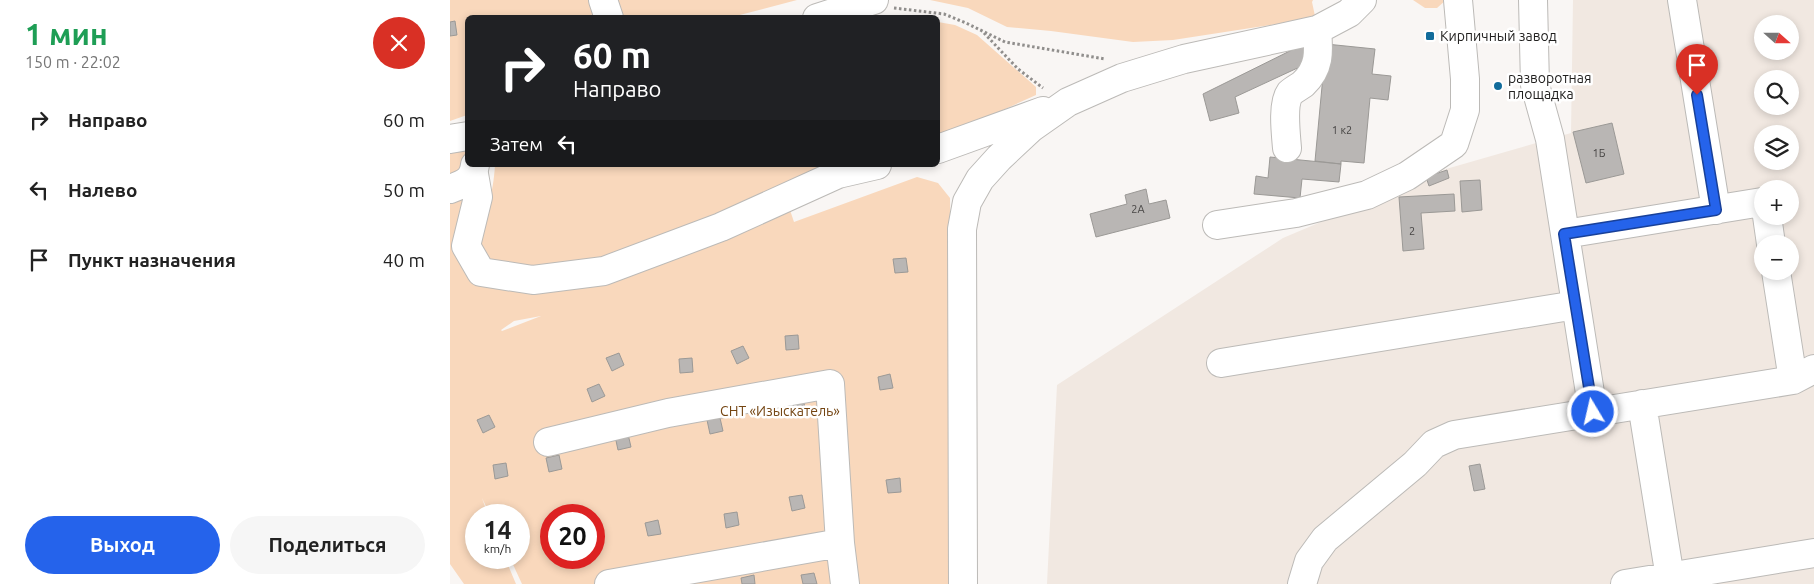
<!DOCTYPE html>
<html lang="ru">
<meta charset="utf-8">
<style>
:root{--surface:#fff;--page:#f6f6f6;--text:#222;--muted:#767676;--accent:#2563eb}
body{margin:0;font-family:Ubuntu,sans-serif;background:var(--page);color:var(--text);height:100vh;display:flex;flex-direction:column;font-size:19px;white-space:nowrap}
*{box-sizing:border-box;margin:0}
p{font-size:16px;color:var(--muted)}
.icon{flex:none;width:28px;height:28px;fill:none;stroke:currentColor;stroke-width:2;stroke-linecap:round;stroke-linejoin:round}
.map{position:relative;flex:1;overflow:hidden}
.panel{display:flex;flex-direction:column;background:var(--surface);width:450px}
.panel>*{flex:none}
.top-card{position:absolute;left:15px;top:15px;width:475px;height:152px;border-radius:8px;box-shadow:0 2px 8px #0003;background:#202124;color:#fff;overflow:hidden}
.needle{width:32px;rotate:111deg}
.buttons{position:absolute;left:1304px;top:15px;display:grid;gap:10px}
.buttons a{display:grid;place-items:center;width:45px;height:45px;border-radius:50%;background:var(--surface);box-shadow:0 2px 8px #0003;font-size:25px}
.speed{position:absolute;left:15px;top:504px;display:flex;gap:10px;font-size:25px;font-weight:700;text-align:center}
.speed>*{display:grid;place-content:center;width:65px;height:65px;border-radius:50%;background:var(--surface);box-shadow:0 2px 8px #0003;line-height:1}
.speed small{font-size:12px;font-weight:400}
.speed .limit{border:8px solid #d22;background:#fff;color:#111}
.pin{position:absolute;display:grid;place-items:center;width:42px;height:42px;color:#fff;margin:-51px -21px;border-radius:50% 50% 50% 0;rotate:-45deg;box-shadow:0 0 5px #0007}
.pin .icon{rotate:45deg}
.me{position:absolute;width:55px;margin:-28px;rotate:351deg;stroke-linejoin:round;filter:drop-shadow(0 0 4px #0008)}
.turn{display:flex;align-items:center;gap:18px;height:105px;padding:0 25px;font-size:22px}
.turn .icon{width:65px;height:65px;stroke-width:2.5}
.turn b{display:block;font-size:35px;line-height:42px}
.then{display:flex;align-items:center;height:48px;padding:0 25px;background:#0003;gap:10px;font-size:19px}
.round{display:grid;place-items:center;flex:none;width:52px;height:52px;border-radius:26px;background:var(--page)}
.overview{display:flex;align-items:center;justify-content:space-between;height:85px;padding:0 25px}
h1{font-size:30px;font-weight:700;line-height:38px;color:#1e9e55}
.cta{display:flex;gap:10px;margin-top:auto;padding:10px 25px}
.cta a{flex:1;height:58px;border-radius:30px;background:var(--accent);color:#fff;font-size:20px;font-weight:700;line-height:58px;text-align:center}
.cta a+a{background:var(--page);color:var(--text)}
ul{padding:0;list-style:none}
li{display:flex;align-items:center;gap:15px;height:70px;padding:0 25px}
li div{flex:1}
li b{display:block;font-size:19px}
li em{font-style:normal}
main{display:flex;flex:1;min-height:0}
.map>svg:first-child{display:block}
.built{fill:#f1e8e1;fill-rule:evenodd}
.green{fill:#f9d8bc;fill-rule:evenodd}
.building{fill:#b9b6b4;stroke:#9b9996}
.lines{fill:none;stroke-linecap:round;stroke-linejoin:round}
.minor-casing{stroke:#bcbab7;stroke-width:30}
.path{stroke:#908e8c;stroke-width:3;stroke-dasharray:2.5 2.5;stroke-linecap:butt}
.minor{stroke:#fff;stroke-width:28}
.route-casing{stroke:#184099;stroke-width:12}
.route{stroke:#2563eb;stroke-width:9}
.poi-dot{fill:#126c9b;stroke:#fff;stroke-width:2}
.labels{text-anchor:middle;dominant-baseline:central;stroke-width:5;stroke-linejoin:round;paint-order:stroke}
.number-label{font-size:11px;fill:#464443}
.poi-label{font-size:14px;fill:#1f1e1d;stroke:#fff;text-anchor:start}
.park-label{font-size:14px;fill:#744512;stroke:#fff}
</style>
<main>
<section class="panel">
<div class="overview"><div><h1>1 мин</h1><p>150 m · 22:02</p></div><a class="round" style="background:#d93025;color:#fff"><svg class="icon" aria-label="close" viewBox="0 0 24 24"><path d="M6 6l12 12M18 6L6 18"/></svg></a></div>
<ul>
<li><svg class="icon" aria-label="right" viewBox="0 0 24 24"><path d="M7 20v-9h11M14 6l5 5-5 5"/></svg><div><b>Направо</b></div><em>60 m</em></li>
<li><svg class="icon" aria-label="left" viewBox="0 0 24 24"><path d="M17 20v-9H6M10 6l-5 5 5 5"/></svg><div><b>Налево</b></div><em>50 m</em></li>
<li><svg class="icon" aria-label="arrive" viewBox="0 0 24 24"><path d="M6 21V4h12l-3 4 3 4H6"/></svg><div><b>Пункт назначения</b></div><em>40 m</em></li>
</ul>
<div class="cta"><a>Выход</a><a>Поделиться</a></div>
</section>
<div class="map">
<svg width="1364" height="584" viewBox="0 0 1364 584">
<rect width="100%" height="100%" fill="#f9f6f4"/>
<!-- built -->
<path class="built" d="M1123,0H1364V584H597L607,385L833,238L996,169L1121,133ZM1312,24H1340V51H1312ZM1312,79H1340V106H1312ZM1312,134H1340V161H1312ZM1312,189H1340V216H1312ZM1312,244H1340V271H1312Z"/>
<!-- green -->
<path class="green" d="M0,0H347L282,17L18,18L17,115L0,121Z
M480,0H863L862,2L865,16L827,24L723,40L683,42L601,31L557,27L518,8Z
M963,0H996L987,8H975Z
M488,22L505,25L527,35L586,87V95L533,119L488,135Z
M17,147L18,165H20L7,240L85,288L339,207L344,222L467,177L488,183L500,198L505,584H72L60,558H69V515H40L32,498L38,515H26V558H55L66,584H14L0,564V150ZM91,316L52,331L51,330L64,321ZM101,515H144V558H101Z
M45,165H405L165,260L85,273L34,260L24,236C38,210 43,195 45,165Z"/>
<!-- building -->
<path class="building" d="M5,21L7,35L0,36V22Z
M858,42L854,65L785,97L789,113L760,121L753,94Z
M876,44L925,49L922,74L941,76L938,100L920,98L914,163L891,161V164L865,161Z
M1162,123L1174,174L1136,183L1123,132Z
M820,157L891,164L889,182L852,179L850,198L804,194L806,176L818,178Z
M997,170L999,178L979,186L976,177Z
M1030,180L1032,210L1012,212L1010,181Z
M696,189L699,204L716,200L720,218L646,237L640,214L677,204L675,195Z
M1004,194L1005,211L971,213L974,249L953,251L949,197Z
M456,258L458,272L445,273L443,259Z
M348,335L349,349L336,350L335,336Z
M293,346L299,358L287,364L281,351Z
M169,353L174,365L162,371L156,358Z
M242,358L243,372L230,373L229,359Z
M440,374L443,388L430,390L428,377Z
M149,384L155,396L142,402L137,389Z
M353,399L356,412L343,415L340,401Z
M39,415L45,427L33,433L27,420Z
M270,418L273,431L260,434L257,420Z
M178,434L181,447L168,450L165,436Z
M109,455L112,469L99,472L96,458Z
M56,463L58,476L45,479L43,465Z
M1030,464L1035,489L1024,491L1019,466Z
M450,478L451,492L438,493L436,480Z
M352,495L355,508L342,511L339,497Z
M287,512L289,525L276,528L274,514Z
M208,520L211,534L198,536L195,523Z
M364,573L367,584H353L351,575Z
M304,575L305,584H292L291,578Z"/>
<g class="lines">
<defs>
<path id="minor" d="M153,0L159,18
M1083,0L1085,85L1100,139L1143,412
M1232,0L1266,210
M367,18L424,0
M0,139L18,136
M837,148C836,135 832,104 840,93C843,90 849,87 853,84C870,68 869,52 867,30
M488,149L593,111
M24,174L28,197L16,246L31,272L83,280L154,271L271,227L388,174L427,165
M0,189C14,184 23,181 25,165
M1317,216L1321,244
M767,225L846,213L917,195L957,176L1004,144L1015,110V79L1008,0
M1115,234L1312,202
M1326,271L1343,380
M771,363L1126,305
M1192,404L1221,584
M98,442L218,413L380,384L390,543L395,584
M159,584L390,543
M513,584L512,229L517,202L530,179L549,158L581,128L618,102L672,78L734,59L867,30L899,13L912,0
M852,584L859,561L875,539L965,464L984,444L1004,435L1343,380L1364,369
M1175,584L1364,553"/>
</defs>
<!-- minor casing -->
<use href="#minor" class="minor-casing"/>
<!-- path -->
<path class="path" d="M444,8L494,14L516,23L555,42L655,59
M534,33L568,69L593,88"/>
<!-- minor -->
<use href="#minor" class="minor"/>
</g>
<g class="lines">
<defs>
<path id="route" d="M1143,412L1114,234L1266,210L1247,95"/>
</defs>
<!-- route casing -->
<use href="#route" class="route-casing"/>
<!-- route -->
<use href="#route" class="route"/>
</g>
<!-- markers -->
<g class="poi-dot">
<rect x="975" y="31" width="10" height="10" rx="2.5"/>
<circle cx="1048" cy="86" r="5"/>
</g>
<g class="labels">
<!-- number labels -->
<g class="number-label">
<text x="892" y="130">1 к2</text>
<text x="1149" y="153">1Б</text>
<text x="688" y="209">2А</text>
<text x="962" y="231">2</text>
</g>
<!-- poi labels -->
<g class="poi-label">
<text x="990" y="36">Кирпичный завод</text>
<text x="1058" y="78">разворотная<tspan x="1058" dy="16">площадка</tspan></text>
</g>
<!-- park labels -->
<g class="park-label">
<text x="330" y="411">СНТ «Изыскатель»</text>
</g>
</g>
</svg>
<div class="buttons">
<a><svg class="needle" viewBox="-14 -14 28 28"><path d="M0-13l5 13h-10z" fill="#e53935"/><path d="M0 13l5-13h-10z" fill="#767676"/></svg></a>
<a><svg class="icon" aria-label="search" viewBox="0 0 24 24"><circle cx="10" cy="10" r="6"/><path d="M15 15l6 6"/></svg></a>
<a><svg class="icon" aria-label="layers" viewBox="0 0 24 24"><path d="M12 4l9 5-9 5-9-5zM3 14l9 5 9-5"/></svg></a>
<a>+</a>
<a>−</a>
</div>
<div class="speed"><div>14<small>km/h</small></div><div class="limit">20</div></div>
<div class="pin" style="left:1247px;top:95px;background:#d93025"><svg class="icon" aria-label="arrive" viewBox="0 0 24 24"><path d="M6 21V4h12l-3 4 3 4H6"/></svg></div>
<svg class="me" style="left:1143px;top:412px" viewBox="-20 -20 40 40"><circle r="17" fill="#2563eb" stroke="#fff" stroke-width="3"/><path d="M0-11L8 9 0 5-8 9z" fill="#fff"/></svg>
<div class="top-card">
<div class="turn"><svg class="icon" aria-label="right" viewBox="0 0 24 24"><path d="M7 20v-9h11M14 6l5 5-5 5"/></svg><div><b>60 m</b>Направо</div></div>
<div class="then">Затем<svg class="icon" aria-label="left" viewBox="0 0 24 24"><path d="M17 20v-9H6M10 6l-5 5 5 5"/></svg></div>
</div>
</div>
</main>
